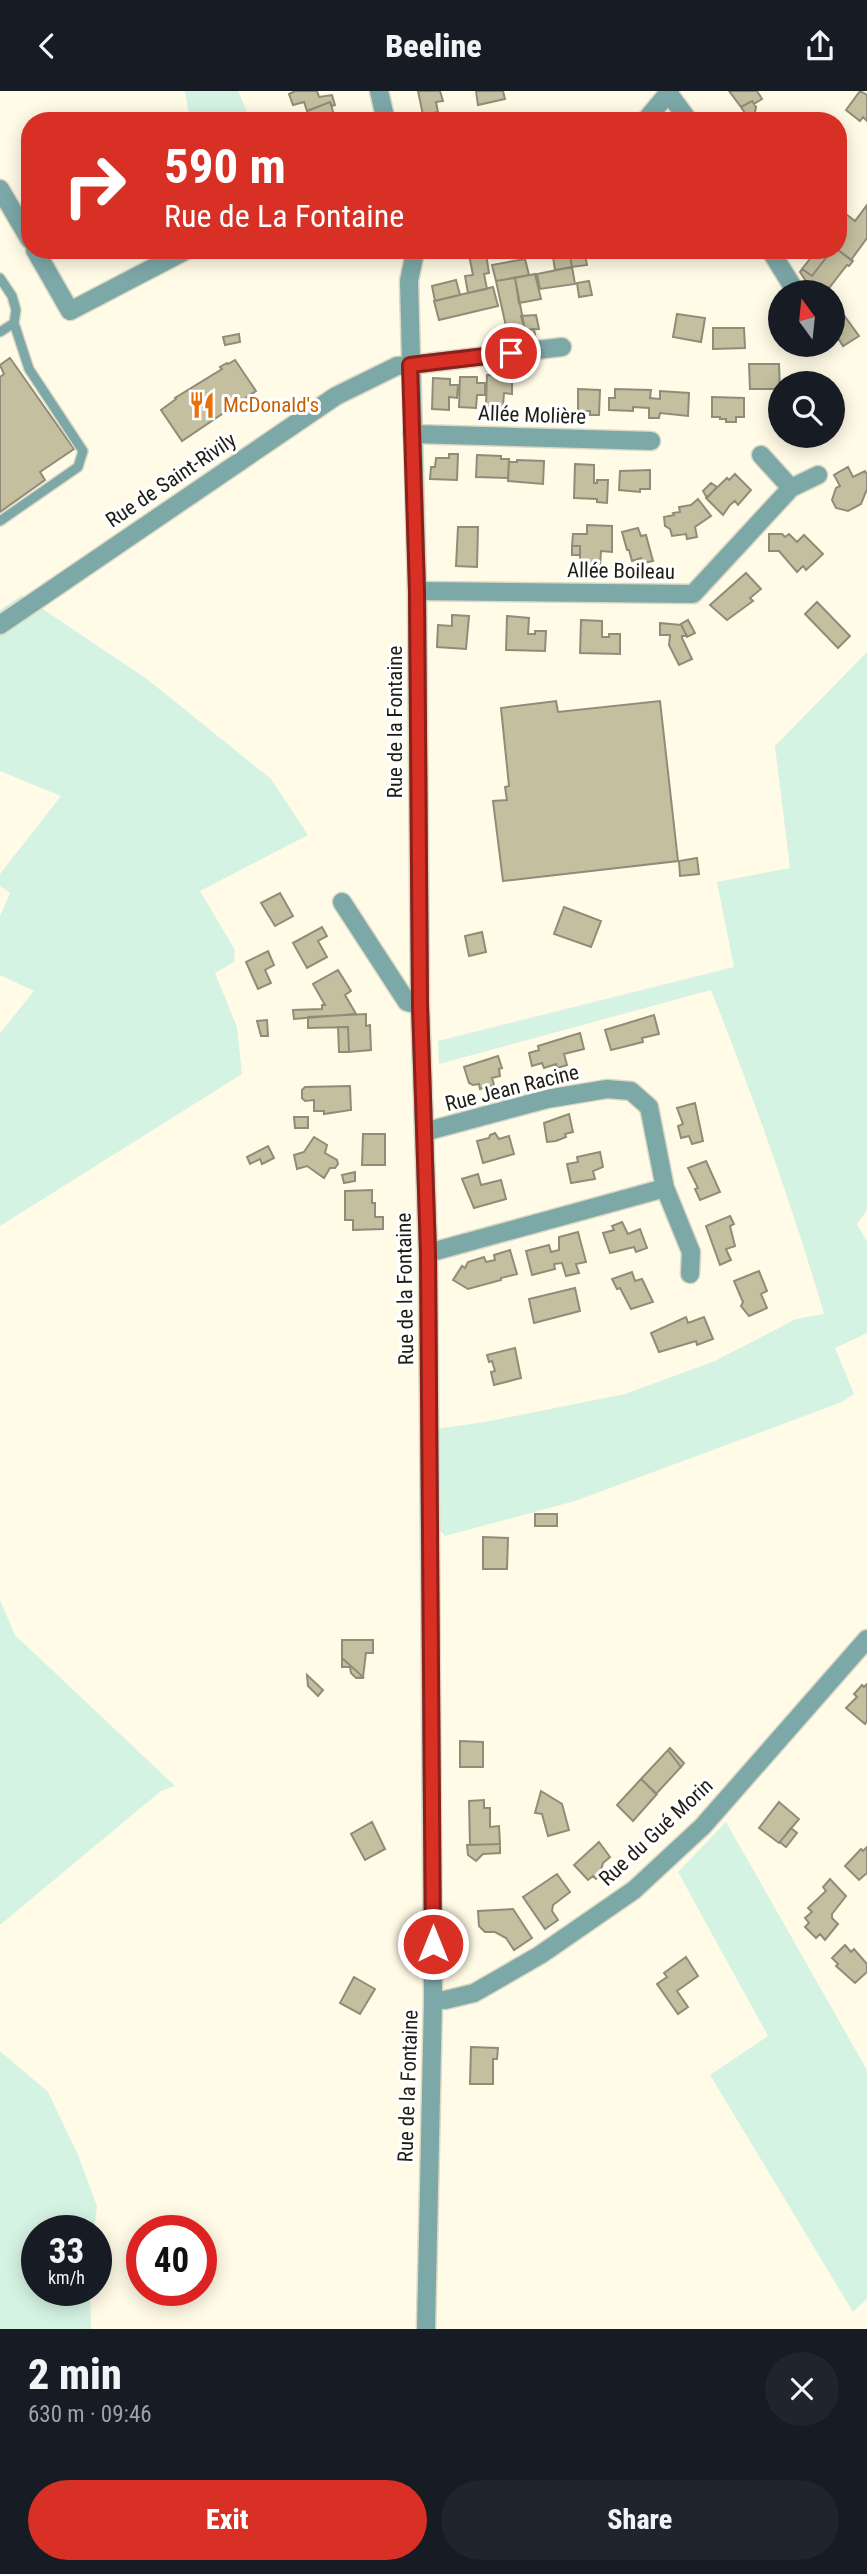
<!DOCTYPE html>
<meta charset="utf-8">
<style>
:root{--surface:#171b24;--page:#20242c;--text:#f1f3f6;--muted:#9ea1a6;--accent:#d93025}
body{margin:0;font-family:"Roboto Condensed",sans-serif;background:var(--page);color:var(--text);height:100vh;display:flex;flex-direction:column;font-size:26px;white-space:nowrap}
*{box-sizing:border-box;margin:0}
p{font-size:23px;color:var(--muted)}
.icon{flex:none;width:38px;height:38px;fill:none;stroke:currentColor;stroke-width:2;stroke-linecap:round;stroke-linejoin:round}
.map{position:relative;height:2238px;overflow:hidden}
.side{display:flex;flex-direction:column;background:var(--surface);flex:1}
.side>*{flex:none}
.guide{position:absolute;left:21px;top:21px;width:826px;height:147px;border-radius:28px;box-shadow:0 4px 18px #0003;background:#d93025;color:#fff;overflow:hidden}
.needle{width:46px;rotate:345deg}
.tools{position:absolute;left:768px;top:189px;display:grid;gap:14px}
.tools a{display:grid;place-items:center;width:77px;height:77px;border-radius:50%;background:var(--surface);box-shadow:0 4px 18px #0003;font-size:35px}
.speed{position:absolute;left:21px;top:2124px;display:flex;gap:14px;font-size:35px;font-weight:700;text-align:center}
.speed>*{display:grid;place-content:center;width:91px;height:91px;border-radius:50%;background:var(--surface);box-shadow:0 4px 18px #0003;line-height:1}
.speed small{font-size:18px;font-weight:400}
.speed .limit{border:10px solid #d22;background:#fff;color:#111}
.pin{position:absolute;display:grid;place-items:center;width:60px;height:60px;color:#fff;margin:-30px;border:4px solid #fff;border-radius:50%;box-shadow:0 2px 7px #0007}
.me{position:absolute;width:77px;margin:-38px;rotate:0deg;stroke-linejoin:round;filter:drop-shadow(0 0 5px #0008)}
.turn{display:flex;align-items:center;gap:24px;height:147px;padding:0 28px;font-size:32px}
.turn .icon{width:91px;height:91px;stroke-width:2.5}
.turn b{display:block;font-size:49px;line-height:60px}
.round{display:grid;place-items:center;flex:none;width:74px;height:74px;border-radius:37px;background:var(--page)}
.summary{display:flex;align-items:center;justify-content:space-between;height:119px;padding:0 28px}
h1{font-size:42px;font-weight:800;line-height:52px}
.button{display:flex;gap:14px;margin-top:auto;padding:14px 28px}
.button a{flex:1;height:80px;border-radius:42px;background:var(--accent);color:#fff;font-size:28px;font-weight:800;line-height:80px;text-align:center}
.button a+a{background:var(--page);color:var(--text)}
header{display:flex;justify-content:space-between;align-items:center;height:91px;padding:0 28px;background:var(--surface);font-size:32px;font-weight:800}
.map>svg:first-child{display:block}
.green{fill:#d5f3e3}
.building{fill:#c4bf9f;stroke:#8f8c79;stroke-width:2}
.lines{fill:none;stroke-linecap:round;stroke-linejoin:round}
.service-casing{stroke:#dbd8c5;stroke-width:12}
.minor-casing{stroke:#dbd8c5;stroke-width:21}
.tertiary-casing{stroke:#dbd8c5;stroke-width:21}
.service{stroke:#7ca8a7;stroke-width:9}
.minor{stroke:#7ca8a7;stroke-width:18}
.tertiary{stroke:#7ca8a7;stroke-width:18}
.route-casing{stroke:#8d1f18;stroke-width:18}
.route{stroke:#d93025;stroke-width:12}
.labels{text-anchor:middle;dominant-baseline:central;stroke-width:6;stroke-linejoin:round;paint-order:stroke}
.food-label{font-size:21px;fill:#c56008;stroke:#fff;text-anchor:start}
.street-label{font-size:21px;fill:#1f1e16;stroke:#fff}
</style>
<header><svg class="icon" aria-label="back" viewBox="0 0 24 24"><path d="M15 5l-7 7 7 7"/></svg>Beeline<svg class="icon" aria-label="share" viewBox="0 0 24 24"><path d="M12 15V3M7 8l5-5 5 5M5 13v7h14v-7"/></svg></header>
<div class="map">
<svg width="867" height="2238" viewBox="0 0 867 2238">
<rect width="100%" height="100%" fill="#fffbe6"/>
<!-- green -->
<path class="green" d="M185,0H238L251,30H190Z
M22,504L147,588L271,688L308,744L200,800L235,859L234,871L215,882L237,936L242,983L0,1135V942L34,900L0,884V825L10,802L0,795V783L61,705L0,680V519Z
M867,561V1119L857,1133L867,1151V1242L835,1257L854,1303L842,1311L575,1410L445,1445L437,1436L435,1338L485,1331L625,1303L715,1270L796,1228L824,1223C792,1113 753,1005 711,899L439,973L438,950L734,876L717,791L790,777L775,655Z
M0,1509L15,1544L175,1695L161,1700L0,1834Z
M726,1731L867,1979V2208L853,2221L710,1984L768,1945L678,1781Z
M0,1960L48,2001L78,2064L97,2115L94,2140H37V2200H90L91,2238H0Z"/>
<!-- building -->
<path class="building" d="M295,0H317L319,6L332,4L335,14L332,15L330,11L307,20L304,11L293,14L289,3Z
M418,0H440L443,10L436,11L438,21L423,24Z
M476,0H503L505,8L478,14Z
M729,0H757L762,8L754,13L752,10L741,16Z
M860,0L867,4V30L863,26L860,30L846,19Z
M752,10L756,16L755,21L750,24L745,22L741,16Z
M330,11L336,30H310L307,20Z
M867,114V147L851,169L838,159V151L846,141L843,138L846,135L840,130L846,123L855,130Z
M468,159H481L482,164L486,163L489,182L484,183L487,198L468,202L465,185L473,184Z
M552,159H569L572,176L555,179Z
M817,159H832L812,185L802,178Z
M832,159H838L853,170L849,175L847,174L826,201H813L800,181L802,178L812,185Z
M585,164L587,174L572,176L570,165Z
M525,168L529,184L496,190L492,174Z
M572,176L575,193L540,198L537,183Z
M535,183L541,208L519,212L515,187Z
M515,187L525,239L507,240L496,190Z
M456,189L460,204L435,210L432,195Z
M589,190L592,204L579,206L577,192Z
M493,196L498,215L439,229L434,210Z
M833,209L859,245L843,255L833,239Z
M677,223L705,227L701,251L673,246Z
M536,224L539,238L525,239L521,225Z
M713,237H744L745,257L713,258Z
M534,238L536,250L528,251L525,239Z
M520,239H525L529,256L512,259L508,245L520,244Z
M239,243L240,251L225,254L223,246Z
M10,267L74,358L40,381L45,389L0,421V286L4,283L0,274Z
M235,269L256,300L182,350L161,319L176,308L175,307L222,278L220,276L227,272L228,273Z
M749,273H779L780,298H750Z
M487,284L504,285V290H512V303L504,302L503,315H486Z
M460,286H477V292H485V304H477L476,317L459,316Z
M433,287L450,288V294H458L457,307L449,306V319L432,318Z
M578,298L600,299L599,324H590V320H578Z
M615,298L651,299L650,307L660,308V300L689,302L688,325L660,322L659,327H649V317L633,316V320L609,319V307H615Z
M712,306L744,307V326H736V331H726V328H720V326H712Z
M449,363H458L457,389L430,388L431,376H435L436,367H449Z
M477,364L501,365V368H509L508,387L476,386Z
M517,369L544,370L543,393L508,390L509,371H517Z
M575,373L594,374V392H597V389H608L607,412L597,411V408L574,407Z
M848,376L853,386L865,380L867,384V398L861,413L848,420L836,417L832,409L836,397L840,395L834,384Z
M650,379V398H640V401L619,399L620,380Z
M735,383L751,399L738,414L735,410L730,414L723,424L706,407L727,387L729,389Z
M711,392L717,396L707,407L703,400Z
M698,408L711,425L695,436L697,446L687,448L686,443L672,445L670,438L665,435L664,426L674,424L673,422L680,421L679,416L691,414Z
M587,434L612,435V461L601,460L600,475L580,474V455H572L573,443H587Z
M458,436H478L477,476L456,475Z
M638,437L641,445L646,444L653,470L643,472L641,467L632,470L629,459H627L622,441Z
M769,443H782L785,446L789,443L797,451L804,444L823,463L806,479L803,475L797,481L779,460H769Z
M572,455H580V464H572Z
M746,482L761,498L750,507L753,510L727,529L710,514Z
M817,511L850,545L838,557L805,523Z
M452,524L469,525L466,558L437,556L438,534L452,535Z
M507,525L529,527L528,543H535V540H546L545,560L506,559Z
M581,529L602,530V546H609V543H620V563L580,562Z
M688,529L695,542L687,546L681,533Z
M660,532L681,534L687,545H682V547L692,568L679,574L669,554L670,544H660Z
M556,610L558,621L660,610L678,770L503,790L493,710L507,709L505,696L509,695L501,617Z
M697,767L699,783L680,785L679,770Z
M280,802L293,825L275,835L261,812Z
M564,816L601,830L591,856L554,843Z
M322,836L327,845L318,850L327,866L307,877L293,852Z
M482,841L486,861L469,865L465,845Z
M268,860L274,874L265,879L271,892L258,898L246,871Z
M338,879L351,900L345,904L356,923L294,928L293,919L322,918V914H325L313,893Z
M366,923V935L370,934L371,959L349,961L348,936L308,937V926Z
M654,924L659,943L642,947L643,951L611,959L605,939Z
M267,929L268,945H261L257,930Z
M338,936H348L349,961H339Z
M580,942L584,958L564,963L567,974L557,977L556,973L544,977L542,972L532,975L529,962L539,959L538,955Z
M498,965L502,977L499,978L500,985L492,987L494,994L480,998L479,993L473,994L469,992L464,976Z
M350,995L351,1019L324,1023V1020H314V1009L305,1010L302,1007V999L305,996Z
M695,1012L703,1050L692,1053L689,1045L681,1047L678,1035L683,1033L677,1017Z
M569,1023L573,1041L565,1043L566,1046L556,1050L547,1051L544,1032Z
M294,1026H308V1037H295Z
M495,1042L499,1048L509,1045L514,1063L483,1072L477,1050L489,1047L490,1044Z
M363,1043H385V1074H362Z
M314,1046L327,1054L325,1062L337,1069L338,1073L335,1077H330L324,1087L307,1075L297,1078L294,1064L304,1061Z
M268,1055L274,1067L262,1073L260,1068L250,1073L247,1066Z
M600,1061L603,1076L593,1080L595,1088L571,1092L567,1073L578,1071L577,1066Z
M706,1070L720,1101L700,1109L695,1098L698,1097L688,1077Z
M355,1081V1090L344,1092L342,1084Z
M478,1083L481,1094L501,1089L506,1108L474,1117L462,1088Z
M372,1099V1112H375V1126H383V1138L353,1139V1129H345V1100Z
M730,1125L734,1133L730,1135L735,1155L726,1158L731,1169L720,1174L706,1135Z
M622,1131L628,1143L640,1138L647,1157L636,1161L634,1156L610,1162L603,1142L614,1139L612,1135Z
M578,1141L586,1171L576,1173L579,1182L566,1185L562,1172L554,1173L555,1178L532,1184L526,1160L549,1154L551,1161L559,1159V1146Z
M510,1159L517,1183L501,1187V1189L468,1198L453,1189L462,1175L465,1177L468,1171L484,1166L486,1171L495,1169L494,1164Z
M759,1180L767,1200L761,1203L767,1217L749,1225L741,1215L743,1211L734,1190Z
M632,1181L635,1190L642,1188L653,1211L631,1218L620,1197L617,1198L612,1188Z
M575,1197L580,1220L534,1232L529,1208Z
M686,1226L688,1232L704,1226L713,1248L697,1254L696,1250L659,1261L651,1242Z
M515,1257L521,1287L494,1294L491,1281L495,1280L492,1270L489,1271L487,1264Z
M535,1423H557V1435H535Z
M483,1446L508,1447L507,1478H483Z
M342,1549H373V1562H366L363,1586L342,1567Z
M342,1567L363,1586L356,1587L351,1582L350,1576H342Z
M307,1584L323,1599L318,1605L308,1595Z
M867,1593V1630L865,1633L846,1617L857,1606L854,1603L862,1594L864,1596Z
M460,1650L483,1651V1676H460Z
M670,1657L684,1672L681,1676L668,1659Z
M668,1659L681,1676L656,1703L641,1688Z
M641,1688L657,1703L633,1730L617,1714Z
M541,1700L562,1713L569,1739L548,1745L542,1723L535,1722Z
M484,1709V1717H490V1736L499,1735L500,1753L470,1754L469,1710Z
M779,1711L799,1728L779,1752L759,1737Z
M372,1731L385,1758L365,1769L351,1743Z
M791,1737L797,1742L786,1756L780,1751Z
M599,1751L610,1766L603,1772L601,1779L603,1782L596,1788L593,1785L588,1789L574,1774Z
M500,1753V1762L483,1763L476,1770L468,1764L467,1754Z
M867,1756V1782L859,1789L845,1775L861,1758L863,1760Z
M557,1783L570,1801L553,1814L552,1820L558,1829L545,1838L523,1806Z
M830,1788L846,1805L832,1823V1827L838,1833L825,1849L820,1843L816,1847L805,1836L809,1832L805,1827L812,1821L808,1817L826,1800L823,1796Z
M513,1818L532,1847L514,1859L506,1847L495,1841H485L479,1835L478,1820Z
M845,1854L851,1861L854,1858L867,1873V1881L855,1892L836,1875L838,1873L832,1867Z
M686,1866L698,1885L677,1900L688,1916L678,1923L657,1893L667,1886L664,1882Z
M354,1886L375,1898L360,1923L340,1912Z
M471,1956L498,1957L497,1968H493V1993H470Z"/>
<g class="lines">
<defs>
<path id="service" d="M0,187L12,205L16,219L14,232L29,278L83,360L78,376L0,430
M0,241L14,232"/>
<path id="minor" d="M379,0L386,30
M669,3L689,30
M0,98L30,149
M35,159L70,220L187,159
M770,159L796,201
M410,274L562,256
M412,343L651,350
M761,364L791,397
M417,500L693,503L791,397L818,384
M342,811L407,911L420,914
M424,1041L547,1008L607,998L631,1000L649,1016L665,1097L691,1161L690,1183
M428,1162L665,1097
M433,1909H445L474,1902L540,1864L634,1799L703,1735L867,1548"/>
<path id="tertiary" d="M645,30L670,0
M417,159L414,166L409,190L417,500L420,914L428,1162L433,1909L426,2238
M0,534L336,305L397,275L410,274"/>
</defs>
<!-- service casing -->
<use href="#service" class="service-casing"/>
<!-- minor casing -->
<use href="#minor" class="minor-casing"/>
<!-- tertiary casing -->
<use href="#tertiary" class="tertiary-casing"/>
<!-- service -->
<use href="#service" class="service"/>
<!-- minor -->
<use href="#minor" class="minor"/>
<!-- tertiary -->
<use href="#tertiary" class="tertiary"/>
</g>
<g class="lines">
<defs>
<path id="route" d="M433,1853L428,1162L420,914L417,500L410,274L511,262"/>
</defs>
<!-- route casing -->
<use href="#route" class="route-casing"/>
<!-- route -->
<use href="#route" class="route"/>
</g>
<!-- icons -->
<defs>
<symbol id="restaurant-bare" viewBox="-9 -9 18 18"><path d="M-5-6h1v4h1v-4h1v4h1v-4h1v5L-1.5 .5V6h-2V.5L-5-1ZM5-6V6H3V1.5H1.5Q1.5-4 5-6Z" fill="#e8710a" stroke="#fff" stroke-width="2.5" paint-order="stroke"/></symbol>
</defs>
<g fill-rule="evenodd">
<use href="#restaurant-bare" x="183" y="295" width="38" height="38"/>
</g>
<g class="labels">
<!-- food labels -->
<g class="food-label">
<text x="223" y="314">McDonald's</text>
</g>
<!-- street labels -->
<g class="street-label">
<text transform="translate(532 324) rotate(2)">Allée Molière</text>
<text transform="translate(171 389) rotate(-34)">Rue de Saint-Rivily</text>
<text transform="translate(621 480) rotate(1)">Allée Boileau</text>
<text transform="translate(395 631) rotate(-90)">Rue de la Fontaine</text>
<text transform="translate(512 997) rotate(-14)">Rue Jean Racine</text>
<text transform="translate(405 1198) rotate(-91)">Rue de la Fontaine</text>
<text transform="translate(656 1741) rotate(-43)">Rue du Gué Morin</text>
<text transform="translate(408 1995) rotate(-88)">Rue de la Fontaine</text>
</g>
</g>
</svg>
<div class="tools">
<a><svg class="needle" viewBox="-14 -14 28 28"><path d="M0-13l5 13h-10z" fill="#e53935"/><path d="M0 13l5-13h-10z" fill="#9ea1a6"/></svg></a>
<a><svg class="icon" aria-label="search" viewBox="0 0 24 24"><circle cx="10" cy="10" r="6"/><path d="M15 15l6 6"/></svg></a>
</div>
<div class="speed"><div>33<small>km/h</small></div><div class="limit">40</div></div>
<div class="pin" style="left:511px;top:262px;background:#d93025"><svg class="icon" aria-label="arrive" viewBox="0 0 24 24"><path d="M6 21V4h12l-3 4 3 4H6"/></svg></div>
<svg class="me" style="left:433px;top:1853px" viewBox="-20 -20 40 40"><circle r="17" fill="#d93025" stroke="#fff" stroke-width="3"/><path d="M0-11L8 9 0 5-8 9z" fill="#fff"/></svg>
<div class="guide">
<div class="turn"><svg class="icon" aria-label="right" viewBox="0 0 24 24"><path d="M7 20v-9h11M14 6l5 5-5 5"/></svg><div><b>590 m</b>Rue de La Fontaine</div></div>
</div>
</div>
<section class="side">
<div class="summary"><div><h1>2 min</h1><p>630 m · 09:46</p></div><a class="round"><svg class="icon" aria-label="close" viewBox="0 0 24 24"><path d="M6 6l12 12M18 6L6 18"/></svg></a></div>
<div class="button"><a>Exit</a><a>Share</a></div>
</section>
